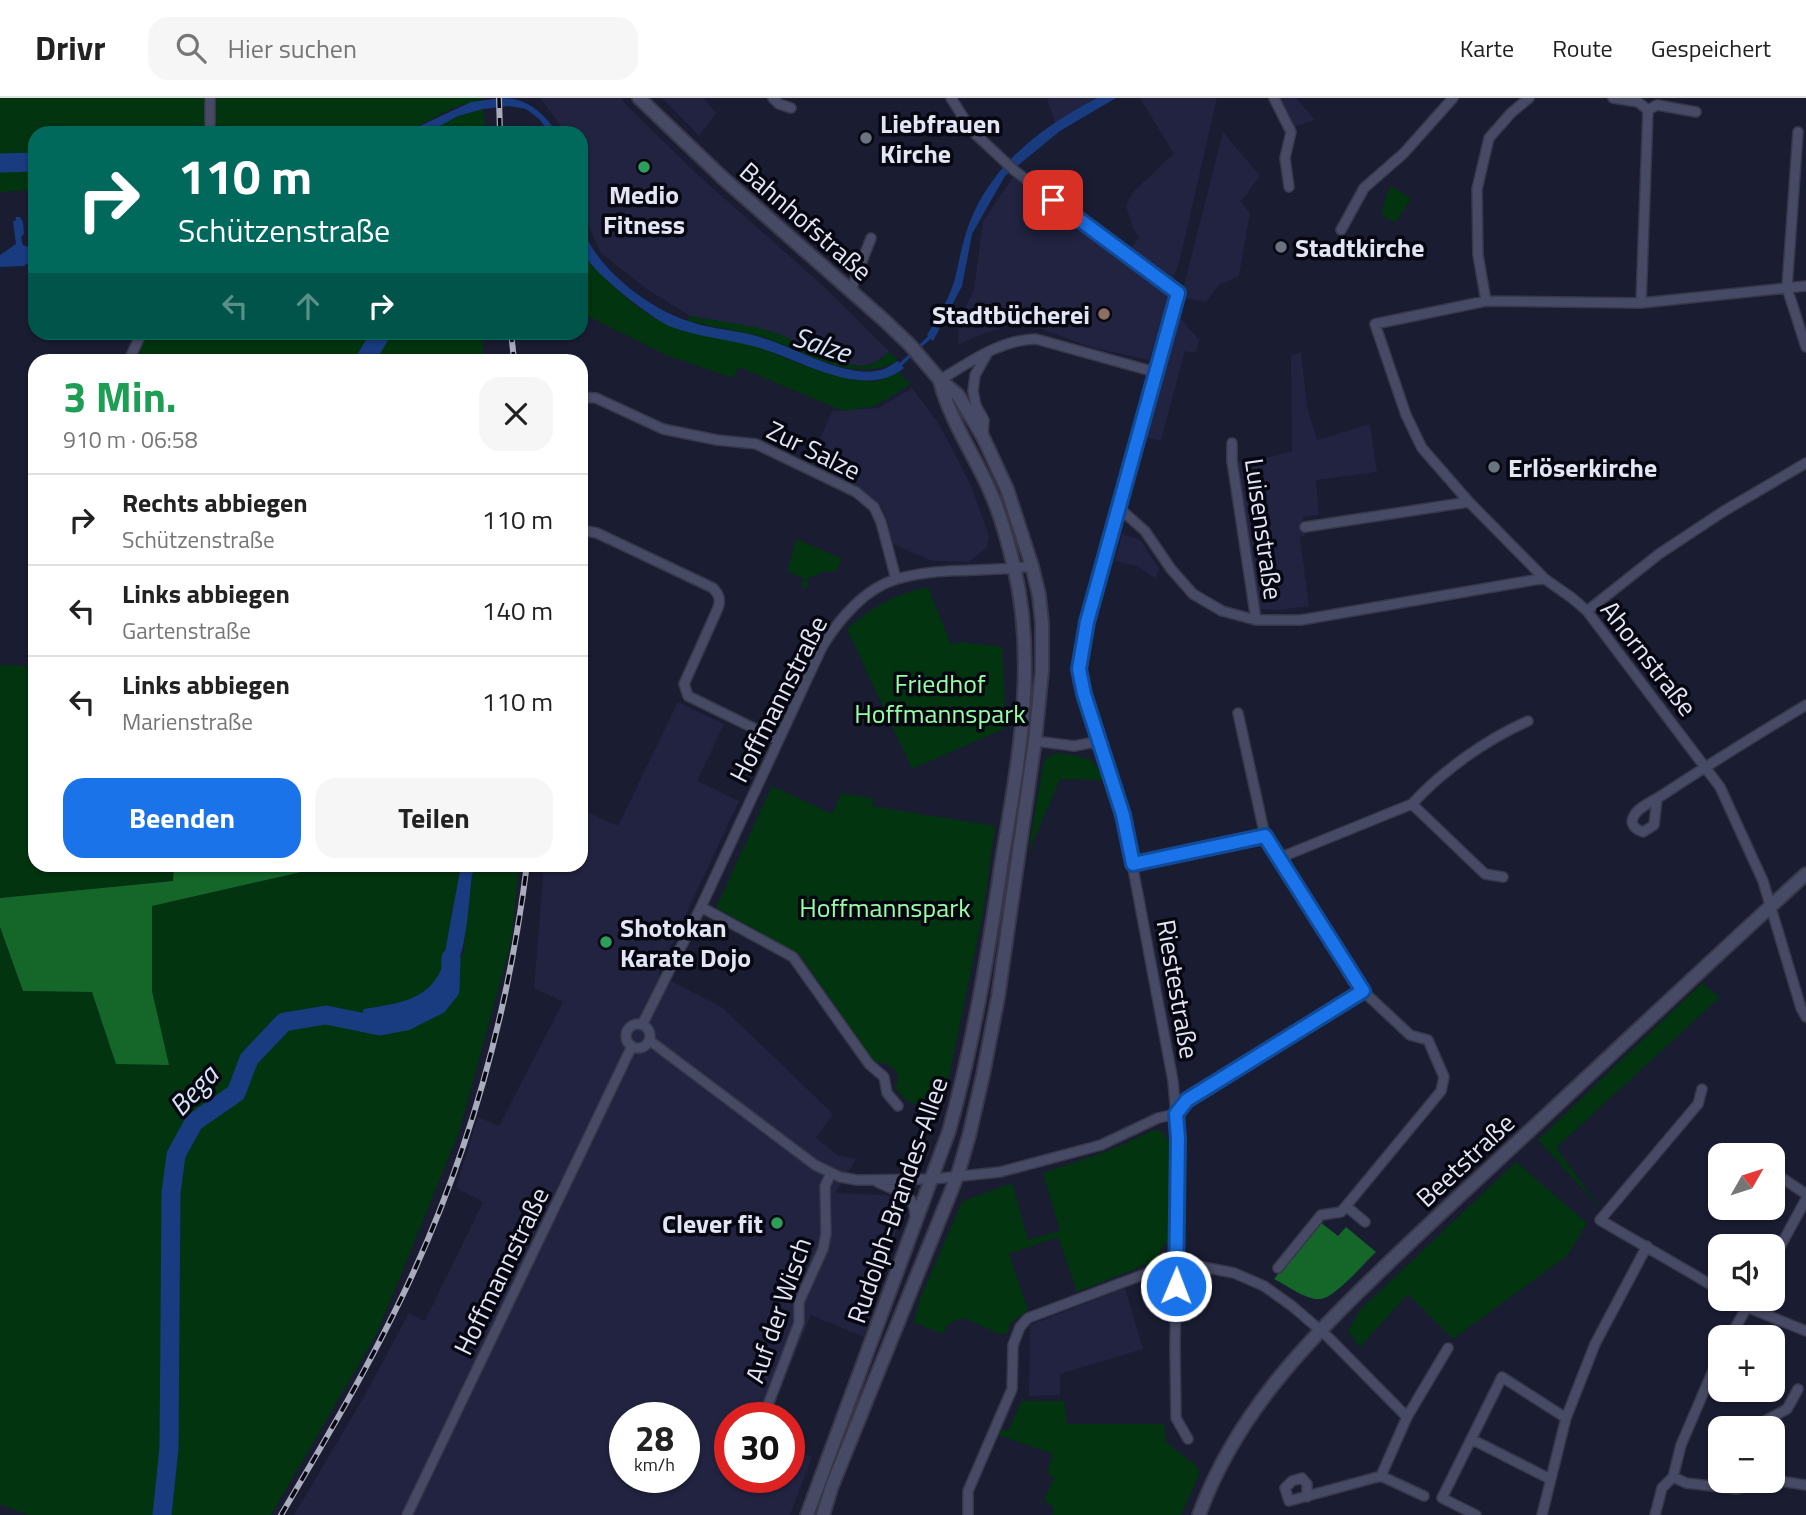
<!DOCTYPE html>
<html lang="de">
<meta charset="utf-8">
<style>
:root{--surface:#fff;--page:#f6f6f6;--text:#222;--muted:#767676;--line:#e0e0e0;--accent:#1a73e8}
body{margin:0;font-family:"Titillium Web",sans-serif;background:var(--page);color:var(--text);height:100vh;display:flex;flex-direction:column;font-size:26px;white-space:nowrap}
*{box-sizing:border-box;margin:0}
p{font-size:23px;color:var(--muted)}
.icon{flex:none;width:38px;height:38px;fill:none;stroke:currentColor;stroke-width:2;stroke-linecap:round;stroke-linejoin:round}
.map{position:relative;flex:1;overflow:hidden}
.drawer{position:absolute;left:28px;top:256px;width:560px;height:518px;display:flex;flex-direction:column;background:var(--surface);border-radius:21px;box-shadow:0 2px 5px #0004}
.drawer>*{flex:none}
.guide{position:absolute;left:28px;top:28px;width:560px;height:214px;border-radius:21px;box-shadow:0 2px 5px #0004;background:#00695c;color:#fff;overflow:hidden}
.needle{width:46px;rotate:51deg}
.fabs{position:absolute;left:1708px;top:1045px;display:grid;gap:14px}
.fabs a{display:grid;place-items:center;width:77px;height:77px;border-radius:14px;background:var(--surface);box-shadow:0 2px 5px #0004;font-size:35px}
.speed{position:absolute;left:609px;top:1304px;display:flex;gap:14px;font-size:35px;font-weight:700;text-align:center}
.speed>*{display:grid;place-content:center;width:91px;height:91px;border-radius:50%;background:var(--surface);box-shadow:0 2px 5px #0004;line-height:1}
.speed small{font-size:18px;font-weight:400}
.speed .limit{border:10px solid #d22;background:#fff;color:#111}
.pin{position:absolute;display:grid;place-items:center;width:60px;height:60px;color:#fff;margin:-30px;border-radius:14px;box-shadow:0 4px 10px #0006}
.me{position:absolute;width:77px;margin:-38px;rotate:1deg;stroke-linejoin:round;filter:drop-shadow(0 0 5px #0008)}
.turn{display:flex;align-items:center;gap:24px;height:147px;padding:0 35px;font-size:32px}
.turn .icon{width:91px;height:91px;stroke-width:2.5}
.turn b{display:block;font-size:49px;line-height:60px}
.lanes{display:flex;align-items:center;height:66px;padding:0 35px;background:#0003;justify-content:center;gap:35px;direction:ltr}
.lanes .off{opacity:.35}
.round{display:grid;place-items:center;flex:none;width:74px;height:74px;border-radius:21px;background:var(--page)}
.summary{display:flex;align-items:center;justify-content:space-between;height:119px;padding:0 35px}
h1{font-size:42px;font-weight:700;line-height:52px;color:#1e9e55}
.action{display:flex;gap:14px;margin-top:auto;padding:14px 35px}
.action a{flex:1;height:80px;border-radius:21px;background:var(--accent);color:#fff;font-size:28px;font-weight:700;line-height:80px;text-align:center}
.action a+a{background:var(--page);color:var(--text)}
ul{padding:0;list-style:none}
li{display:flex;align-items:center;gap:21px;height:91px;padding:0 35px;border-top:2px solid var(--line)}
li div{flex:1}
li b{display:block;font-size:26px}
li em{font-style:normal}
header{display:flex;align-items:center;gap:42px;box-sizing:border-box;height:98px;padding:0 35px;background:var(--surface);border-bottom:2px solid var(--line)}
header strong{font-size:33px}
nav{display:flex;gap:38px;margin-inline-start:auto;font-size:24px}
.search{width:490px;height:63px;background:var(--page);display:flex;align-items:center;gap:18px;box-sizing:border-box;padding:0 24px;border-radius:21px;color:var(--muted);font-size:26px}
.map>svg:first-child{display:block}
.built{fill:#212340;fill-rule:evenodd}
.green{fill:#02340f}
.forest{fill:#146729}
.water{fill:#193b7f}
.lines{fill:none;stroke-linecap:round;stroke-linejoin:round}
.stream{stroke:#193b7f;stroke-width:3.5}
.river{stroke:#193b7f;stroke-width:19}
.street-casing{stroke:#373749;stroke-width:12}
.secondary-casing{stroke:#373749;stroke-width:16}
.street{stroke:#474a64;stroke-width:9}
.secondary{stroke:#474a64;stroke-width:12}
.rail-casing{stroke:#aaacbe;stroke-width:6}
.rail{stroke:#070711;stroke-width:3.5;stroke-dasharray:10;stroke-linecap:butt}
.route-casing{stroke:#114b97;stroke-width:18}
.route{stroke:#1a73e8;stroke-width:12}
.worship-dot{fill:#6b7280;stroke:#070711;stroke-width:2.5}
.leisure-dot{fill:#2e9e5b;stroke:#070711;stroke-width:2.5}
.education-dot{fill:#8d6e63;stroke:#070711;stroke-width:2.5}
.labels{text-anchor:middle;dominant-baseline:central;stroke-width:7;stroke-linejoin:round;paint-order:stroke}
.poi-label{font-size:26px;font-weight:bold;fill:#e3e5f5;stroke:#070711;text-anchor:start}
.street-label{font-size:26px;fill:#e3e5f5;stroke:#070711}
.park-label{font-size:26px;fill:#97fda5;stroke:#070711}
.water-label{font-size:28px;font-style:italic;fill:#d9e4f9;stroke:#070711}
</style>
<header>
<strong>Drivr</strong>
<div class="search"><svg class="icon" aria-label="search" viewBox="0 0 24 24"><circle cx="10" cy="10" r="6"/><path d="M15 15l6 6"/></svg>Hier suchen</div>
<nav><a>Karte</a><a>Route</a><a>Gespeichert</a></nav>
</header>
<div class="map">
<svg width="1806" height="1417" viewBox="0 0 1806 1417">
<rect width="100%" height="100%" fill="#1a1c32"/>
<!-- built -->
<path class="built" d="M540,0H621L630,11L698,77L822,187L890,254L874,265L863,268L848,266L750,229L690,218L648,192L601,155L587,125L581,82V35H566Z
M662,0H703L716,15L699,38Z
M1047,0H1097L1055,25Z
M1140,0H1217L1181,157L1149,262L1090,249L1042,231L1008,228L977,238L958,247L959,223L974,191L983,124L1013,79L1025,75L1128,154L1139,139L1133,130L1126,108L1134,93L1174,56Z
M1276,0H1296L1315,22L1290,30Z
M1223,34L1260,78L1241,103L1250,115L1239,178L1219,187L1206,204L1181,199Z
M1177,219L1182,222L1199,242L1196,255L1185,253L1161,342L1146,340Z
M1301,254L1307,309L1317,342L1370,326L1377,374L1316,382L1319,417L1303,419L1305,438L1300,439L1309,508L1279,512L1257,511L1236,364L1257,362L1292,353L1291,257Z
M912,290L936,322L953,352L972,390L989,438L987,449L969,464L932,463L893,446L888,424L882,410L875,402L855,388L810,365L832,313L879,310Z
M1122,436L1140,442L1159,470L1156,481L1137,468L1115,463Z
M678,604L724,626L697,683L739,703L658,876L723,910L833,1016L816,1039L837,1057L856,1061L835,1095L886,1097L903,1107L905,1114L891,1146L864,1239L811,1217L769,1319L730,1320V1379H789V1349L812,1359L790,1417H294L361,1304L409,1215L425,1223L483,1104L456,1090L478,1019L499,1028L563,904L534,890L544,767L581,766V711L618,728ZM625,1320H684V1379H625Z
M1125,1190L1143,1251L1060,1276V1297L1029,1298L1030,1227Z"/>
<!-- green -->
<path class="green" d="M0,0H481L482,3C455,5 429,23 405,35H35V57L0,58Z
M483,11L486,35H427L458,18Z
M35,71V92L0,94V72Z
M1390,88L1411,100L1395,125L1381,116Z
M588,164C612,187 639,214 669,227C691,237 714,237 737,243C779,254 822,280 865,283C878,285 889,279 901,273L900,276L911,286L875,308L843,313L739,269L733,280L666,257L581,215V176Z
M690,218C717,223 744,226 770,233C799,241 841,276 872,266C878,264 884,258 890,254L898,263C850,289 802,249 755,237C733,232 709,228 687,223Z
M147,234L481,235L485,262H134Z
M799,442L842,461L836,473L822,474L807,481L808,489H801L804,481L788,473L795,444Z
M928,489L951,547L959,544L1002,549L1006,630L912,671L847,531C872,509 895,496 928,489Z
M0,567L35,568V766L174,767L173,783L0,800Z
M1058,655C1083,659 1094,656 1103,682L1060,681L1028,756L1043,667L1047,659Z
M772,688L832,716L842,695L875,701L871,708L995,728L983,815L944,1002L932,1012L908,1003L894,990L898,984L897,974L889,967L874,963L799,856L716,810Z
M332,767H461L442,870C427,904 398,905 365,911L407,917L463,856L472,777L477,767H519L511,845L459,1034L377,1235L271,1417H28L0,1406V829L23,893L92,894L116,966L168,967L152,893V808Z
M1702,885L1720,899L1556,1050L1602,1112L1538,1042Z
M1154,1032L1161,1033L1170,1044L1168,1146L1164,1147L1159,1156L1160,1161L1077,1194L1058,1139L1009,1156L1028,1212L1010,1226L1007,1236L997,1235L964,1220L949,1225L942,1236L914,1224L920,1201L961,1106L966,1102L1012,1085L1028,1142L1060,1133L1043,1075L1108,1053Z
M1516,1064L1587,1125L1568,1157L1453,1241L1408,1196L1360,1249L1348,1233L1360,1212Z
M1022,1303H1064L1067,1326H1164L1166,1344L1195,1367L1200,1374L1181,1417H1052L1054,1410L1044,1402L1054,1379L1047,1375L1053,1356L996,1336L999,1330L1008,1333Z"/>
<!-- forest -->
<path class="forest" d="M174,767H332L152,808V893L169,967L116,966L92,894L23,893L0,829V800L173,783Z
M1320,1124L1338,1138L1346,1129L1376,1154C1365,1164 1334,1201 1320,1201C1305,1202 1287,1187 1274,1181Z"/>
<!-- water -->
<path class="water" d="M502,0C527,0 544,15 557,35H550L539,21L526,11L509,8L483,11L458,18L427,35H405L471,4Z
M1097,0H1116L1060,33L1005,78L972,136L962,188L933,243L927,237C937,220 948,203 954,184C958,170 960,155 964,142C983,73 1036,32 1097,0Z
M16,119H20L23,124L24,136L21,139L23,147L30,150L35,146V169L26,166L24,168L0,169V157L16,146L13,124L16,122Z
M581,125C592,167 647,210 688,223C713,232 741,232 766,241C798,251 850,283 884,271C889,269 894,265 898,263L904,270C865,302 804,264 763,251C732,241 699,240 669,228C650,219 587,171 581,151C579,144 581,133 581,125Z
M461,767H477L472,777C465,833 469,890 409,916C395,922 375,921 360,922L364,911C397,905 427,904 442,870Z"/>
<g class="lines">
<!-- stream -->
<path class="stream" d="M899,268L932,237"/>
<!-- river -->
<path class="river" d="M0,65L35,64
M365,262L382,234
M162,1417L169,1350L171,1095L176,1057L194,1024L236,995L249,961L284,924L326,917L380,928L406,923L438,907L450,892L451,860"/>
<defs>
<path id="street" d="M210,0V35
M773,0L779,6L791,10
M951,0L972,33L1015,73L1178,195L1087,524L1079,571L1084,596L1123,717L1173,983L1178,1040L1175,1248L1176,1320L1188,1341
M1274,0L1291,34L1285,60L1289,89
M1613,0L1638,4L1648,12
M1648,12L1657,7L1696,14
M1798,34L1787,190L1806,249
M1341,132L1364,90L1404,55L1453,0
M851,192L871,140
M1486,203L1478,157L1477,91L1489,40L1511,15L1529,0
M1641,205L1648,12
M129,262L142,234
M940,282C970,264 999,242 1036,241L1155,274
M581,299L596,300L663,331L717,342L756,346L856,394L874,409L881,424L896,481
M983,339L984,322L976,308L973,293L975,277L988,254
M1232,345V363L1256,522
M1119,410L1145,433L1171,471L1193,496L1222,513L1256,522H1301L1534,482L1545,481L1572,500L1587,513L1720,689L1763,783L1801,910L1806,919
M1305,429L1469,404
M581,432L597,435L713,490C719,497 721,501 718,510L684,586L688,598L778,642
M1545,481L1469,404L1422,350L1406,317L1375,226L1486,203L1641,205L1806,188
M1587,513L1659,456L1724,413L1806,365
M1238,615L1265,738L1363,893L1410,937L1428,942L1444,979L1441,993L1346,1108L1365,1124
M1035,643L1074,648L1100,643
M1657,701L1654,727L1643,734C1635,731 1629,726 1634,718C1638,709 1655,702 1664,696C1711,665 1758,636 1806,607
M1412,706L1485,776L1503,779
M1279,760L1412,706C1442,673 1487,641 1528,623
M1133,766L1265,738
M701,809L793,859L869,966L884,979L887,995L898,1008
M626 938a12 12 0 1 1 24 0a12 12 0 1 1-24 0Z
M642,927L701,809L822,549C839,521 865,490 897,481C941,468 988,475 1032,468
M649,942L815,1067L840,1079L857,1082L933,1081L1000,1074L1101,1047L1158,1020L1176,1016L1187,1002L1363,893
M1702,991L1698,1006L1600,1122L1720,1192
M1773,1074L1806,1096
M876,1083C895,1095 916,1091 915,1120
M1773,1162L1806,1101
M1278,1170L1321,1117L1341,1114L1346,1108
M1734,1200L1747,1209L1806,1233
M1730,1239L1752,1200
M763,1320L799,1225V1204L823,1151L826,1136L825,1088L831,1075
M1759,1330L1761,1325L1787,1311L1798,1291
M1471,1341L1550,1381
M1381,1378L1424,1398
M1673,1379L1686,1385L1737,1391L1767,1382
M1773,1382L1806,1387
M1307,1399V1386L1302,1380L1292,1383L1285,1390L1289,1403L1381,1378L1407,1319L1448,1250
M407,1417L632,948
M968,1417V1393L1012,1291L1013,1247L1020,1229L1028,1220L1177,1164L1234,1175L1264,1188L1292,1208L1327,1238L1407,1319
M1476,1417L1442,1400L1502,1279L1566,1320
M1542,1417L1566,1320L1595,1246L1647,1148
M1655,1417L1662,1390L1673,1379L1681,1347L1720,1256"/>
<path id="secondary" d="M639,0L724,81L885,223L910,247L940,282L958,297L983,339L1007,391L1032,468L1039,497L1042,525V573L1035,643L998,899L983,977L969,1038L958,1076L832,1388L823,1417
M807,1417L949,1033C973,947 988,857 1001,768C1017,670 1038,568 1014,469C1008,444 1001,417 990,393C974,356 950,323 940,283
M1199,1417C1234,1320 1303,1247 1376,1177C1420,1134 1466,1092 1511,1050C1609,959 1707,866 1806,776"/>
</defs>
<!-- street casing -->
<use href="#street" class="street-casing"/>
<!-- secondary casing -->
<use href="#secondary" class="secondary-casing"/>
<!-- street -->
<use href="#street" class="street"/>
<!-- secondary -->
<use href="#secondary" class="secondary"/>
<defs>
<path id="rail" d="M499,0L500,35
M511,234L514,262
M281,1417C326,1341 371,1265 409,1184C470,1053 509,910 527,766"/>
</defs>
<!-- rail casing -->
<use href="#rail" class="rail-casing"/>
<!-- rail -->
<use href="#rail" class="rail"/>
</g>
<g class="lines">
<defs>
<path id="route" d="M1053,102L1178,195L1087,524L1079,571L1084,596L1123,717L1133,766L1265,738L1363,893L1187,1002L1176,1016L1178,1040L1176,1188"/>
</defs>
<!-- route casing -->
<use href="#route" class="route-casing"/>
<!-- route -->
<use href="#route" class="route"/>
</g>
<!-- markers -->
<g class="worship-dot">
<circle cx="866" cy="40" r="7"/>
<circle cx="1281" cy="149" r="7"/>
<circle cx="1494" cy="369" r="7"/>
</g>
<g class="leisure-dot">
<circle cx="644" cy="69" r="7"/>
<circle cx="606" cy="844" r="7"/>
<circle cx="777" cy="1125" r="7"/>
</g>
<circle class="education-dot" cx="1104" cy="216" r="7"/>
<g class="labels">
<!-- poi labels -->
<g class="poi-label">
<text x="880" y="25">Liebfrauen<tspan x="880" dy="30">Kirche</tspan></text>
<text x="644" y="96" text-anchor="middle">Medio<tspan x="644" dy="30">Fitness</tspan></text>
<text x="1295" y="149">Stadtkirche</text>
<text x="1090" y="216" text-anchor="end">Stadtbücherei</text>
<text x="1508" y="369">Erlöserkirche</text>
<text x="620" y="829">Shotokan<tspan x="620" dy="30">Karate Dojo</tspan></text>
<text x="763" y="1125" text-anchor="end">Clever fit</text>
</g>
<!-- street labels -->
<g class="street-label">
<text transform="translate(806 123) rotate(41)">Bahnhofstraße</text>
<text transform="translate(814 352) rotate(26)">Zur Salze</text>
<text transform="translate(1264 431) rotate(82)">Luisenstraße</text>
<text transform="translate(1649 560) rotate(52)">Ahornstraße</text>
<text transform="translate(778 601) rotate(-63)">Hoffmannstraße</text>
<text transform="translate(1178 891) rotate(80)">Riestestraße</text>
<text transform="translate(1465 1062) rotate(-43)">Beetstraße</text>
<text transform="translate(897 1102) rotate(-71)">Rudolph-Brandes-Allee</text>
<text transform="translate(501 1173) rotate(-64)">Hoffmannstraße</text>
<text transform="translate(778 1212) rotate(-71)">Auf der Wisch</text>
</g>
<!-- park labels -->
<g class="park-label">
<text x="940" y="585">Friedhof<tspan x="940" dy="30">Hoffmannspark</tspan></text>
<text x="885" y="809">Hoffmannspark</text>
</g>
<!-- water labels -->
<g class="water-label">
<text transform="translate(822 246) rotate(18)">Salze</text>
<text transform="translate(193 992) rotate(-47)">Bega</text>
</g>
</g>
</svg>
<div class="fabs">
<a><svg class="needle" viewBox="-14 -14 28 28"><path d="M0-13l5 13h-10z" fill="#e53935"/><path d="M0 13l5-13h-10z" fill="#767676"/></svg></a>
<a><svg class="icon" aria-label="sound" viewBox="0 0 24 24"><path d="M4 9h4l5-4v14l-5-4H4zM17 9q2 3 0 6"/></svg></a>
<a>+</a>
<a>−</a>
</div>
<div class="speed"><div>28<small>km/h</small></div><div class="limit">30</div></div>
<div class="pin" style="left:1053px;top:102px;background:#d93025"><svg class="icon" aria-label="arrive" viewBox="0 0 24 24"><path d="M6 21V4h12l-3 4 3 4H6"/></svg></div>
<svg class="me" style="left:1176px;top:1188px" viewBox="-20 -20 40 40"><circle r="17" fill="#1a73e8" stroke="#fff" stroke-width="3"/><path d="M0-11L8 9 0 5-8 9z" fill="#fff"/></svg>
<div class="guide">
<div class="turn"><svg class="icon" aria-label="right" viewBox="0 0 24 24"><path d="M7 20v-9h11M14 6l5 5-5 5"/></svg><div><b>110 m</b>Schützenstraße</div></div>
<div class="lanes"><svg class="icon off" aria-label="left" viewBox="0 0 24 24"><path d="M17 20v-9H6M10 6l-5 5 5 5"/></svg><svg class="icon off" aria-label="ahead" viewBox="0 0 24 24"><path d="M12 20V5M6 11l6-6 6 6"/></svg><svg class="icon" aria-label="right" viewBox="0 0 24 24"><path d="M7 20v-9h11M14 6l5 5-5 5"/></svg></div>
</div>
<section class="drawer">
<div class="summary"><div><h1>3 Min.</h1><p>910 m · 06:58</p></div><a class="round"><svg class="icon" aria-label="close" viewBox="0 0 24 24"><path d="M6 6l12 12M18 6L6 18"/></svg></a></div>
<ul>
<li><svg class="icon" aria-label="right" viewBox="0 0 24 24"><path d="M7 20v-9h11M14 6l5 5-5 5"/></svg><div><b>Rechts abbiegen</b><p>Schützenstraße</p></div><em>110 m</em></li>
<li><svg class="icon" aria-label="left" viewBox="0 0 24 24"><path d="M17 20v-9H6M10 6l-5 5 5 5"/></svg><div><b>Links abbiegen</b><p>Gartenstraße</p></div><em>140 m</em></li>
<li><svg class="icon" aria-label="left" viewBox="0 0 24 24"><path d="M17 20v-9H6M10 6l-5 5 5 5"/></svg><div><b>Links abbiegen</b><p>Marienstraße</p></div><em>110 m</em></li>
</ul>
<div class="action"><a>Beenden</a><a>Teilen</a></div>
</section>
</div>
